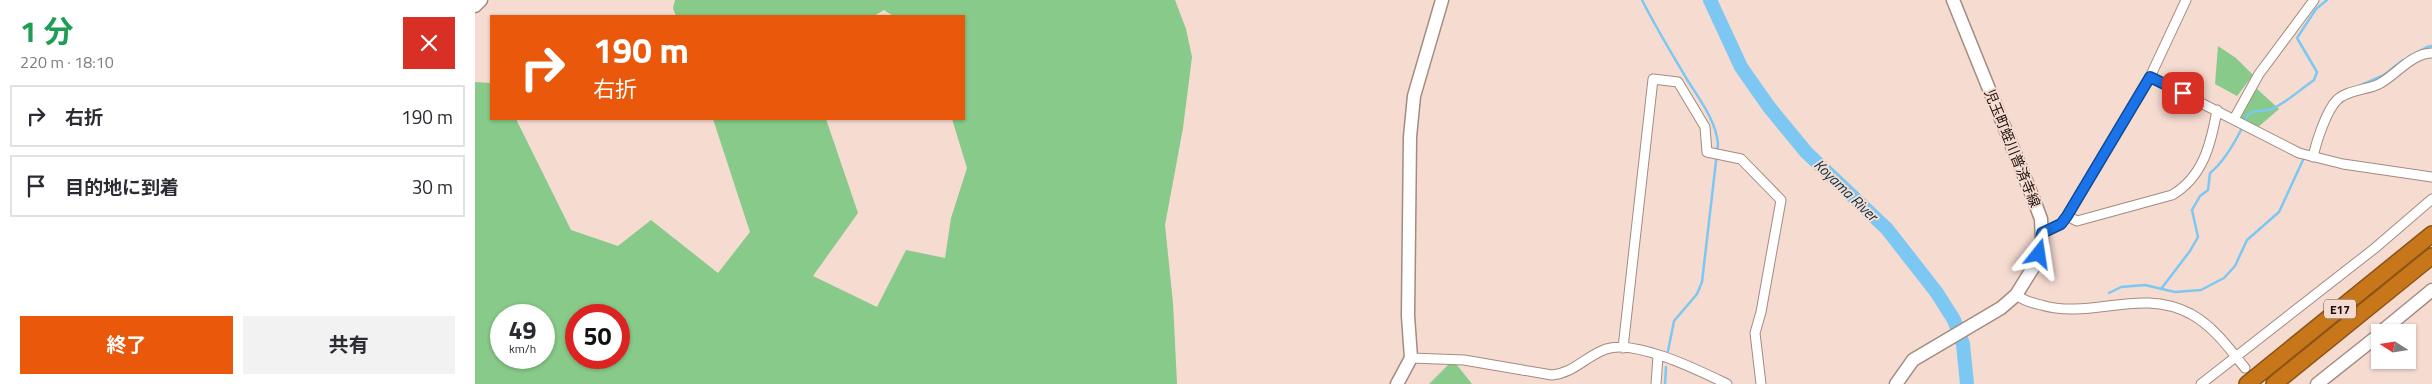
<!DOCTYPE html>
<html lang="ja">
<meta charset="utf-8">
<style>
:root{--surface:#fff;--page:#f2f2f3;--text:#2b2b33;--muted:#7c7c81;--line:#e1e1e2;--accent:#ea580c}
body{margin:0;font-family:"Titillium Web","Noto Sans JP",sans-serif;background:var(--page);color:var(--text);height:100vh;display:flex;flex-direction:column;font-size:19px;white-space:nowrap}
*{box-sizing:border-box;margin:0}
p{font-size:16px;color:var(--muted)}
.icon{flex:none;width:28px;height:28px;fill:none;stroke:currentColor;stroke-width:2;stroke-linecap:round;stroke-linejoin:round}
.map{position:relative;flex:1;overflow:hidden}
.sheet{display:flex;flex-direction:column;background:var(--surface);width:475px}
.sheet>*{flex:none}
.guide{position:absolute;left:15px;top:15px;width:475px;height:105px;border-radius:0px;box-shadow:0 1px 4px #0004;background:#ea580c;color:#fff;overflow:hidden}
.needle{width:32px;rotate:282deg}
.tools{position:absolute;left:1896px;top:324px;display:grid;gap:10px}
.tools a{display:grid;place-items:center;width:45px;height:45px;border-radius:0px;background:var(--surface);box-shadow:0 1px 4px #0004;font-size:25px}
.speed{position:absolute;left:15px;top:304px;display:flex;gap:10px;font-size:25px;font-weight:700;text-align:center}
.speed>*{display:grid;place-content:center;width:65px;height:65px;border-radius:50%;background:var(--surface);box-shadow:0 1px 4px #0004;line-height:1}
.speed small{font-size:12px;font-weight:400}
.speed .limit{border:8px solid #d22;background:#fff;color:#111}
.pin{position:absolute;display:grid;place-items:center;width:42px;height:42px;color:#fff;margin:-21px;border-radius:10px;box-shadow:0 2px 8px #0006}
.me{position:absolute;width:55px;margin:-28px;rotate:15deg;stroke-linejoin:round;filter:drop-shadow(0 0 4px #0008)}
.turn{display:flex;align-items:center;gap:18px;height:105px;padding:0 20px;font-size:22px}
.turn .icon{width:65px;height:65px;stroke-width:2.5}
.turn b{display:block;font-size:35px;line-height:42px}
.round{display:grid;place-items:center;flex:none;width:52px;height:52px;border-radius:0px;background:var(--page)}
.overview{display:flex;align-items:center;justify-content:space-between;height:85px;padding:0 20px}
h1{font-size:30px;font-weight:700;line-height:38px;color:#1e9e55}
.cta{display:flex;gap:10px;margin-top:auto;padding:10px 20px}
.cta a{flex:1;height:58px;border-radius:0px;background:var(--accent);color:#fff;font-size:20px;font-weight:700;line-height:58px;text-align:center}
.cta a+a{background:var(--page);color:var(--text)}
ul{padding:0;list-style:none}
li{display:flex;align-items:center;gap:15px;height:62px;margin:0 10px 8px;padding:0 10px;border:2px solid var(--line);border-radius:0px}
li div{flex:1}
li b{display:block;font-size:19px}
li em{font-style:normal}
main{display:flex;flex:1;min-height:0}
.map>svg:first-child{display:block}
.green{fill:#87ca89;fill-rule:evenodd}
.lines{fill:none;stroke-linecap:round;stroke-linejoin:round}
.stream{stroke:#7cc8f2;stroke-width:2.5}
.river{stroke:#7cc8f2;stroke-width:14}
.street-casing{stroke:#a38b81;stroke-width:11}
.secondary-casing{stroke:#a38b81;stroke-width:15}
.highway-casing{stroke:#8b5316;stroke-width:18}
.street{stroke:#fff;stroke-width:9}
.secondary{stroke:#fff;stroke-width:12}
.highway{stroke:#c77619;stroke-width:15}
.route-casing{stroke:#114b97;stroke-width:12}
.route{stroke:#1a73e8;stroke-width:9}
.labels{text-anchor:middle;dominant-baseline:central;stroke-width:4;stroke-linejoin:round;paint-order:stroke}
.shield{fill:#f6dbd1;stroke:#5d4e49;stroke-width:1}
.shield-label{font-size:12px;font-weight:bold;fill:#1b120f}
.street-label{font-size:14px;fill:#1b120f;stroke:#f6dbd1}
.water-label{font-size:15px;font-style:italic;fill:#002f44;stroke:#f6dbd1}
</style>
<main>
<section class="sheet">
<div class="overview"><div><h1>1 分</h1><p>220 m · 18:10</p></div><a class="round" style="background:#d93025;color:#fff"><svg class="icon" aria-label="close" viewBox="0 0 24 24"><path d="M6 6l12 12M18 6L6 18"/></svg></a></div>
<ul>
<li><svg class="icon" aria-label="right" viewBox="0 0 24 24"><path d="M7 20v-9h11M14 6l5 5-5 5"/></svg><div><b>右折</b></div><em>190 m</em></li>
<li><svg class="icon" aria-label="arrive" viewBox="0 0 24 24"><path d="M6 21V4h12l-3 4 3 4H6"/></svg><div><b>目的地に到着</b></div><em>30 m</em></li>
</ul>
<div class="cta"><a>終了</a><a>共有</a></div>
</section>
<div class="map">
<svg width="1957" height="384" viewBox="0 0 1957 384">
<rect width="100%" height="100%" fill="#f6dbd1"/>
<!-- green -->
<path class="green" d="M200,0H700L711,29L717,57L708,128L690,225L698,303L702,384H0V82L16,83V119H41L96,230L143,246L176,220L243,273L275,232L238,119H351L383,213L338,276L402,307L431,250L470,258L476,218L492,168L477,119H489V16H418L409,10L399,16H201L198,8ZM26,315H69V358H26ZM101,315H144V358H101Z
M1743,46L1761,58L1778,75L1762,96L1740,84Z
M1781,88L1804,109L1782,128L1765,119Z
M978,360L997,384H954Z"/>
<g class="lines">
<!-- stream -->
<path class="stream" d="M1167,0C1181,28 1197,54 1213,81C1225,100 1241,121 1243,144L1227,282L1222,294L1199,321L1193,351
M1933,57L1952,47L1957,46
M1884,86L1909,75L1928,60
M1856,101L1867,92
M1770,120C1775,107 1787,113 1797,109C1812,102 1826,89 1839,80L1842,72L1822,38L1841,9L1852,0
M1686,289L1715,251L1723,237L1717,210L1725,196L1733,190L1735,173C1749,162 1759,144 1767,128
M1634,293L1646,287L1670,285L1700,292L1726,290L1749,278L1760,266L1772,240L1804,212L1828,160
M1190,384L1191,367"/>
<!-- river -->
<path class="river" d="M1235,0L1266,67L1294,107L1331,152L1412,229L1462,293L1479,320L1488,344L1492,384"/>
<defs>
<path id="street" d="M1675,77L1824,153L1868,164L1957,177
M1759,119L1784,74L1839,0
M1838,157C1841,143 1851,111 1862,100C1872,90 1892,90 1904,84C1921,75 1937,53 1957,53
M1592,216L1602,221L1697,195C1728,177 1736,144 1742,110
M1567,233L1586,224L1592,216L1675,77L1711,0
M1541,295C1548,300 1557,303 1566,305C1618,320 1664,287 1716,314C1739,327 1754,348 1770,368
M1148,348L1178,79L1203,82L1230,127L1232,152L1266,159L1306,200L1286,312L1280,333L1286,384
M936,358L989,360L1077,375C1099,373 1111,356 1131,349C1161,339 1225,371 1252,384
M1181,384L1183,356
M1726,384L1900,248L1957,199"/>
<path id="secondary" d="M0,6L6,0
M1906,332L1957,290
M922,384L936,358L933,316L935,137L939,96L967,0
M1421,384L1438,360L1526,308L1541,295L1561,263L1567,243L1566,219L1560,203L1478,0
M1842,384L1905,334"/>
<path id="highway" d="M1772,384L1957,234
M1799,384L1957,256"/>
</defs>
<!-- street casing -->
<use href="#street" class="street-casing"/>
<!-- secondary casing -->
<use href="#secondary" class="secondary-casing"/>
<!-- highway casing -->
<use href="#highway" class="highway-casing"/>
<!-- street -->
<use href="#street" class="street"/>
<!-- secondary -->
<use href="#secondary" class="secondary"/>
<!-- highway -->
<use href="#highway" class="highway"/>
</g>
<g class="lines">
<defs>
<path id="route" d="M1564,254L1567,233L1586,224L1592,216L1675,77L1708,93"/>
</defs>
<!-- route casing -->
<use href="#route" class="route-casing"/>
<!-- route -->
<use href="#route" class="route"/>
</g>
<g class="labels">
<!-- shield labels -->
<rect class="shield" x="1849" y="299.5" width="32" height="19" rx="4"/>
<g class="shield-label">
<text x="1865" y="309">E17</text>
</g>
<!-- street labels -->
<g class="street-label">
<text transform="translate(1538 148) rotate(68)">児玉町蛭川普済寺線</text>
</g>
<!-- water labels -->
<g class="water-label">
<text transform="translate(1371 190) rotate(44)">Koyama River</text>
</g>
</g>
</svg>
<div class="tools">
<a><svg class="needle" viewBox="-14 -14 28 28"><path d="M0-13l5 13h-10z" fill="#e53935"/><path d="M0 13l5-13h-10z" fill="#7c7c81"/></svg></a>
</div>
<div class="speed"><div>49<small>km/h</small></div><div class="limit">50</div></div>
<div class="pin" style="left:1708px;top:93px;background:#d93025"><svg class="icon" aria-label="arrive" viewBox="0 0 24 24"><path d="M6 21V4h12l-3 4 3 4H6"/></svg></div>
<svg class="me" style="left:1564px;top:254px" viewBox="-20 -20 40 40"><path d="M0-17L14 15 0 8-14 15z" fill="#1a73e8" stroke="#fff" stroke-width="4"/></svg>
<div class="guide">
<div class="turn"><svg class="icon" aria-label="right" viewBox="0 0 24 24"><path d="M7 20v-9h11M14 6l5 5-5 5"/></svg><div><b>190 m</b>右折</div></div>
</div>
</div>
</main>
